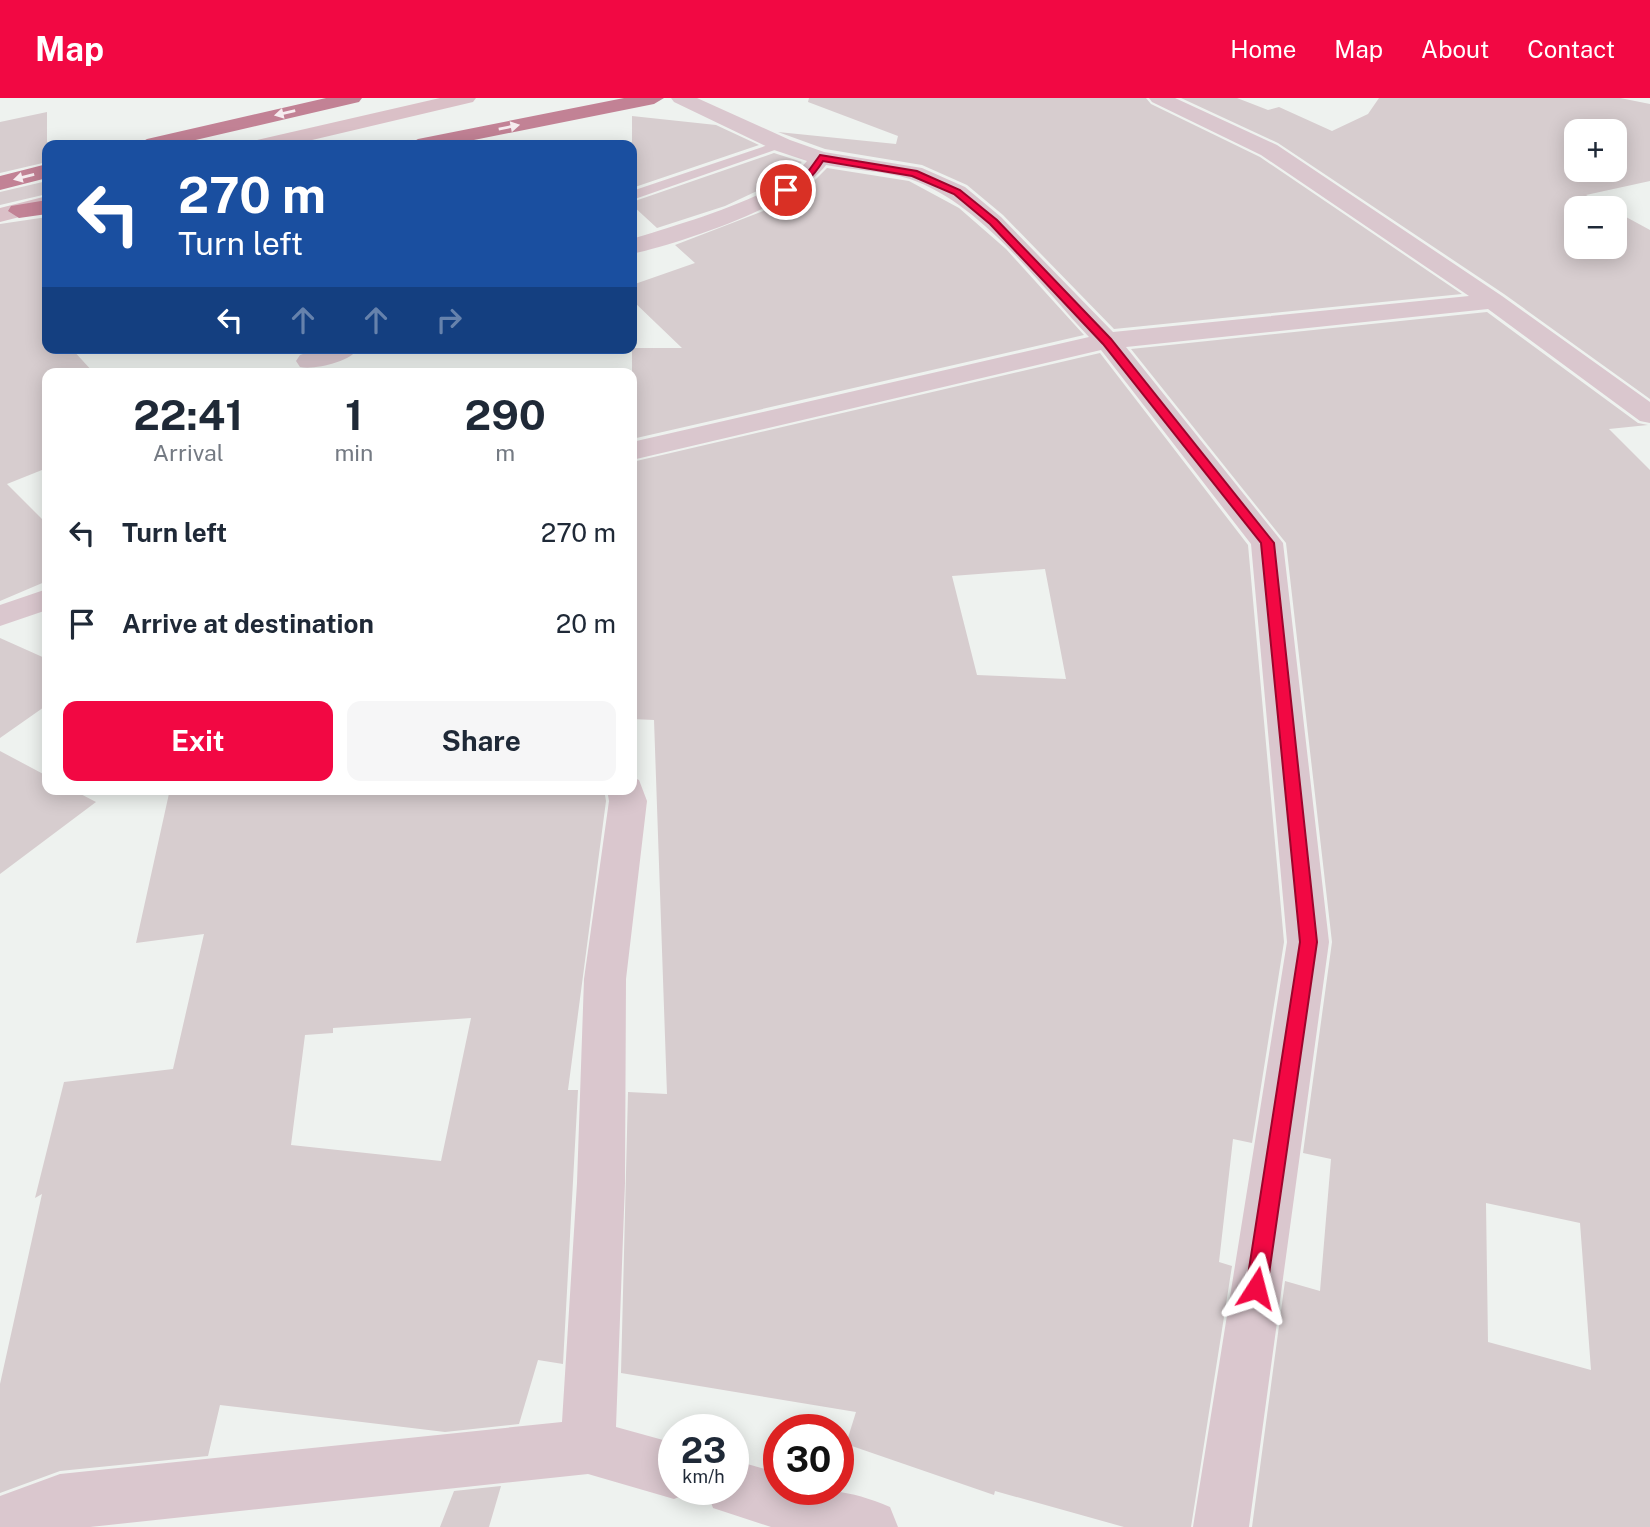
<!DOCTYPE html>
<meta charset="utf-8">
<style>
:root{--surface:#fff;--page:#f6f6f7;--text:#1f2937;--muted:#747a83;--accent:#f20843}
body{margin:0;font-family:"Public Sans",sans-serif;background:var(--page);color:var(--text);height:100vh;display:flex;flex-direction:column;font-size:26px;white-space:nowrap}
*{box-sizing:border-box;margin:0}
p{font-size:23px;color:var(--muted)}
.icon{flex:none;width:38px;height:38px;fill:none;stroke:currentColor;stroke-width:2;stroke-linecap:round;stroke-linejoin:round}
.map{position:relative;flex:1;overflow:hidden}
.details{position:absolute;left:42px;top:270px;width:595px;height:427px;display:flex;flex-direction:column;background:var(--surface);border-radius:14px;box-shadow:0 4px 18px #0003}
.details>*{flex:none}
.banner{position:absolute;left:42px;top:42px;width:595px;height:214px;border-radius:14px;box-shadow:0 4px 18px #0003;background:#1a4fa0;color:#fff;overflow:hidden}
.controls{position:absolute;left:1564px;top:21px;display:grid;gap:14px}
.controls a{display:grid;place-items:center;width:63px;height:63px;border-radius:14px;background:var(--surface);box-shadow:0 4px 18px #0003;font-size:35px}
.speed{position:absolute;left:658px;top:1316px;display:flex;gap:14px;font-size:35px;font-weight:700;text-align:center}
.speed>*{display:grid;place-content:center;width:91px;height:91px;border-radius:50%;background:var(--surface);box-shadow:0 4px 18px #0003;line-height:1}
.speed small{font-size:18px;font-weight:400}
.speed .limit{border:10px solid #d22;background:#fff;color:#111}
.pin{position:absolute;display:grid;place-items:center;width:60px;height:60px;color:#fff;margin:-30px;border:4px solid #fff;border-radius:50%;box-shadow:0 2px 7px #0007}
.me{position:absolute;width:77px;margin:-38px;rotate:9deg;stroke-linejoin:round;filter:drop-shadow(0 0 5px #0008)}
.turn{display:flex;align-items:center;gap:24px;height:147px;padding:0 21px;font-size:32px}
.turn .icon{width:91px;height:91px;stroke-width:2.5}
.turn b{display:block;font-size:49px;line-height:60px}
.lanes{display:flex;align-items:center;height:66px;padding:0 21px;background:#0003;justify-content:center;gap:35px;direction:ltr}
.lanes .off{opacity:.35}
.eta{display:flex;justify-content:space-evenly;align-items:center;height:119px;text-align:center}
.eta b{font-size:42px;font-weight:700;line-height:49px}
.primary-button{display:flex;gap:14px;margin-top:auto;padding:14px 21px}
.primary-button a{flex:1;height:80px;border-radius:14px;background:var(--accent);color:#fff;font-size:28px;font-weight:700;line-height:80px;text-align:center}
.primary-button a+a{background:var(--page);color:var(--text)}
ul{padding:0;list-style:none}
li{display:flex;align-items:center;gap:21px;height:91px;padding:0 21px}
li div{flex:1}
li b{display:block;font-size:26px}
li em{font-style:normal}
header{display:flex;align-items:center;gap:42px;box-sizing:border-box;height:98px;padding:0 35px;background:var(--accent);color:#fff}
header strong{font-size:33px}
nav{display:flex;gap:38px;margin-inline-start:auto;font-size:24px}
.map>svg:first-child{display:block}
.building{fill:#d7cdcf;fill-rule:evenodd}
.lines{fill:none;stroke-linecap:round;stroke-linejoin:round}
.lane{fill:#dac7ce;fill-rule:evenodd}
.street{fill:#dac7ce;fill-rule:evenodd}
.secondary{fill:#dac0c7;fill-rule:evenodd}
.highway{fill:#c28295;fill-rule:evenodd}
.oneway{fill:#f6ecef}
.route{fill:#f20843;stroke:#9d052c;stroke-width:2}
</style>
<header>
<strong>Map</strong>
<nav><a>Home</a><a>Map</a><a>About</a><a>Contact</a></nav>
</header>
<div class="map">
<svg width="1650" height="1429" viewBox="0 0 1650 1429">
<rect width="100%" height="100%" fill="#eef2ef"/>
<!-- building -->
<path class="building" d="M809,0H1146L1151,6L1260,59L1462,196L1114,231L1003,117L967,87L922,67L825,51L778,34L896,46L898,38L808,4Z
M1181,0H1237L1268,12L1279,9L1332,33L1368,16L1379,0H1620L1650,6V83L1586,97L1610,110H1577V149H1615V113L1650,132V301L1504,196L1278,45ZM1577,33H1615V72H1577Z
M47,14V64L0,75V24Z
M632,18L716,27L759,47L632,90Z
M774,55L802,64L772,86L725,108L657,130L632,107V104Z
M827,70L909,83L959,110L1006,151L1084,237L632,341V250H682L632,202V187L695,165L675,147L766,112L813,84Z
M47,83V96L0,107V94Z
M47,119V250H71L94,275H47V370L7,386L47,426V483L0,503V126Z
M1487,214L1638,325L1648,327L1609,331L1650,372V1429H1252L1285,1183L1320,1193L1331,1061L1303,1055L1332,844L1286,445L1131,251ZM1486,1105L1580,1125L1591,1272L1488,1244Z
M1100,255L1248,447L1284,844L1252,1045L1233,1041L1219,1164L1232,1168L1191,1429H1124L995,1393L994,1397L846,1346L856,1314L621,1275L628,994L667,996L654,622L632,621V364ZM1045,471L1066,581L977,577L952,478Z
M0,540L47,561V607L0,640Z
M0,653L47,678V691H71L96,704L0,776Z
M170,691H604L606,703L568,992H578L563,1266L538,1262L519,1326L445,1334L220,1307L208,1358L60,1373L0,1395V1286L42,1096L35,1100L64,984L173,971L204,836L136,845ZM471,920L441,1063L291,1047L305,937L333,935V930Z
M501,1388L489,1429H440L454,1393Z"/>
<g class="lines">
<!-- lane -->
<path class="lane" d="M777,44L789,47L632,102V93Z"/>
<!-- street -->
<path class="street" d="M671,0H697L790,42L824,54L922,70L965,89L1001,119L1113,234L1469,198L1261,57L1152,4L1149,0H1175L1277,47L1502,198L1650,304V325L1640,323L1488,211L1126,249L1283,445L1329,844L1249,1429H1193L1287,844L1251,446L1101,252L632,362V344L1089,239C1039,186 981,105 910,81C884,73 853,72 826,67C796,107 681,145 632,156V141C678,126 777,100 807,63L774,52L674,4Z
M320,250H359C350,264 315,272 300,269L296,263L300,257Z
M47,491V512L0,528V507Z
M632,679L639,682L647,703L626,881L625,1085L616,1329L674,1345V1391L694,1393L674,1401L588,1376L90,1429H0V1398L60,1376L562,1324L577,1085L584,881L609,703L607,691H632Z
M733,1362L779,1375V1391C823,1391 848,1391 890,1409L898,1429H771L713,1410L706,1391H733Z"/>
<!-- secondary -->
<path class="secondary" d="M440,0H476L473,4L291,47H254L257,42Z
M47,98V112L0,124V110Z"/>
<!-- highway -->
<path class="highway" d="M326,0H362L359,4L174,47H136L147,41Z
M624,0H664L654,6L449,47H407L418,41Z
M47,66V80L0,92V78Z
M47,102V116L19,120L8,113L11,108Z"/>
</g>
<!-- one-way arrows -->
<defs><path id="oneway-solid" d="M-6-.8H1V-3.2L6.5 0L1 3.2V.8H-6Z" transform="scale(1.75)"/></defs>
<g class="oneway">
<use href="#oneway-solid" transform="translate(285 15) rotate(167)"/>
<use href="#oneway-solid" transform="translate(509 29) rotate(-11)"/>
<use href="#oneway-solid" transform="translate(24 79) rotate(166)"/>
</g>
<!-- route -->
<path class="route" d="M820,57L917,73L960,92L997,122L1111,241L1274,445L1317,844L1267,1190L1264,1197L1256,1199L1249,1197L1246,1190L1300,844L1261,445L1103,246L990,126L954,96L912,78L823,63C815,76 800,94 783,94V90L807,75Z"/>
</svg>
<div class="controls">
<a>+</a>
<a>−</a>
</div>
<div class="speed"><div>23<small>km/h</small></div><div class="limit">30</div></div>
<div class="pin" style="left:786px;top:92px;background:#d93025"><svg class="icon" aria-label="arrive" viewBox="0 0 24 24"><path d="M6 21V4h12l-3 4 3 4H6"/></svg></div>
<svg class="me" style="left:1256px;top:1190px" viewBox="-20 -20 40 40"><path d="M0-17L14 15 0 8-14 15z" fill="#f20843" stroke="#fff" stroke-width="4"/></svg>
<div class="banner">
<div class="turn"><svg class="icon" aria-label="left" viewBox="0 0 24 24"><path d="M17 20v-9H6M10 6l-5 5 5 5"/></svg><div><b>270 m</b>Turn left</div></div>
<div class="lanes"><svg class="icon" aria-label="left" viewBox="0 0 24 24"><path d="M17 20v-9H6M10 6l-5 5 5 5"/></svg><svg class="icon off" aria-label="ahead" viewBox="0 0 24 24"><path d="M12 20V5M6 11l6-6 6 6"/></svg><svg class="icon off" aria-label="ahead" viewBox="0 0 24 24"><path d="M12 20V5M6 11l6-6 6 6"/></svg><svg class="icon off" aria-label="right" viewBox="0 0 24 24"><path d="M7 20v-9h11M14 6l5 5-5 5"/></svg></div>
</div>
<section class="details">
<div class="eta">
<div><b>22:41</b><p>Arrival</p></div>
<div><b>1</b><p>min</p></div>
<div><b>290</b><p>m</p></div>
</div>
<ul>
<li><svg class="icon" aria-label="left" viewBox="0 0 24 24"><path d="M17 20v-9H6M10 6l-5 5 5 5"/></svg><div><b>Turn left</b></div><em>270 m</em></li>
<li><svg class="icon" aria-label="arrive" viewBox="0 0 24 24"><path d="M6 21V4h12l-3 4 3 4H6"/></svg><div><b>Arrive at destination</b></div><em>20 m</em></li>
</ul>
<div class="primary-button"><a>Exit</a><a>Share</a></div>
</section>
</div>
